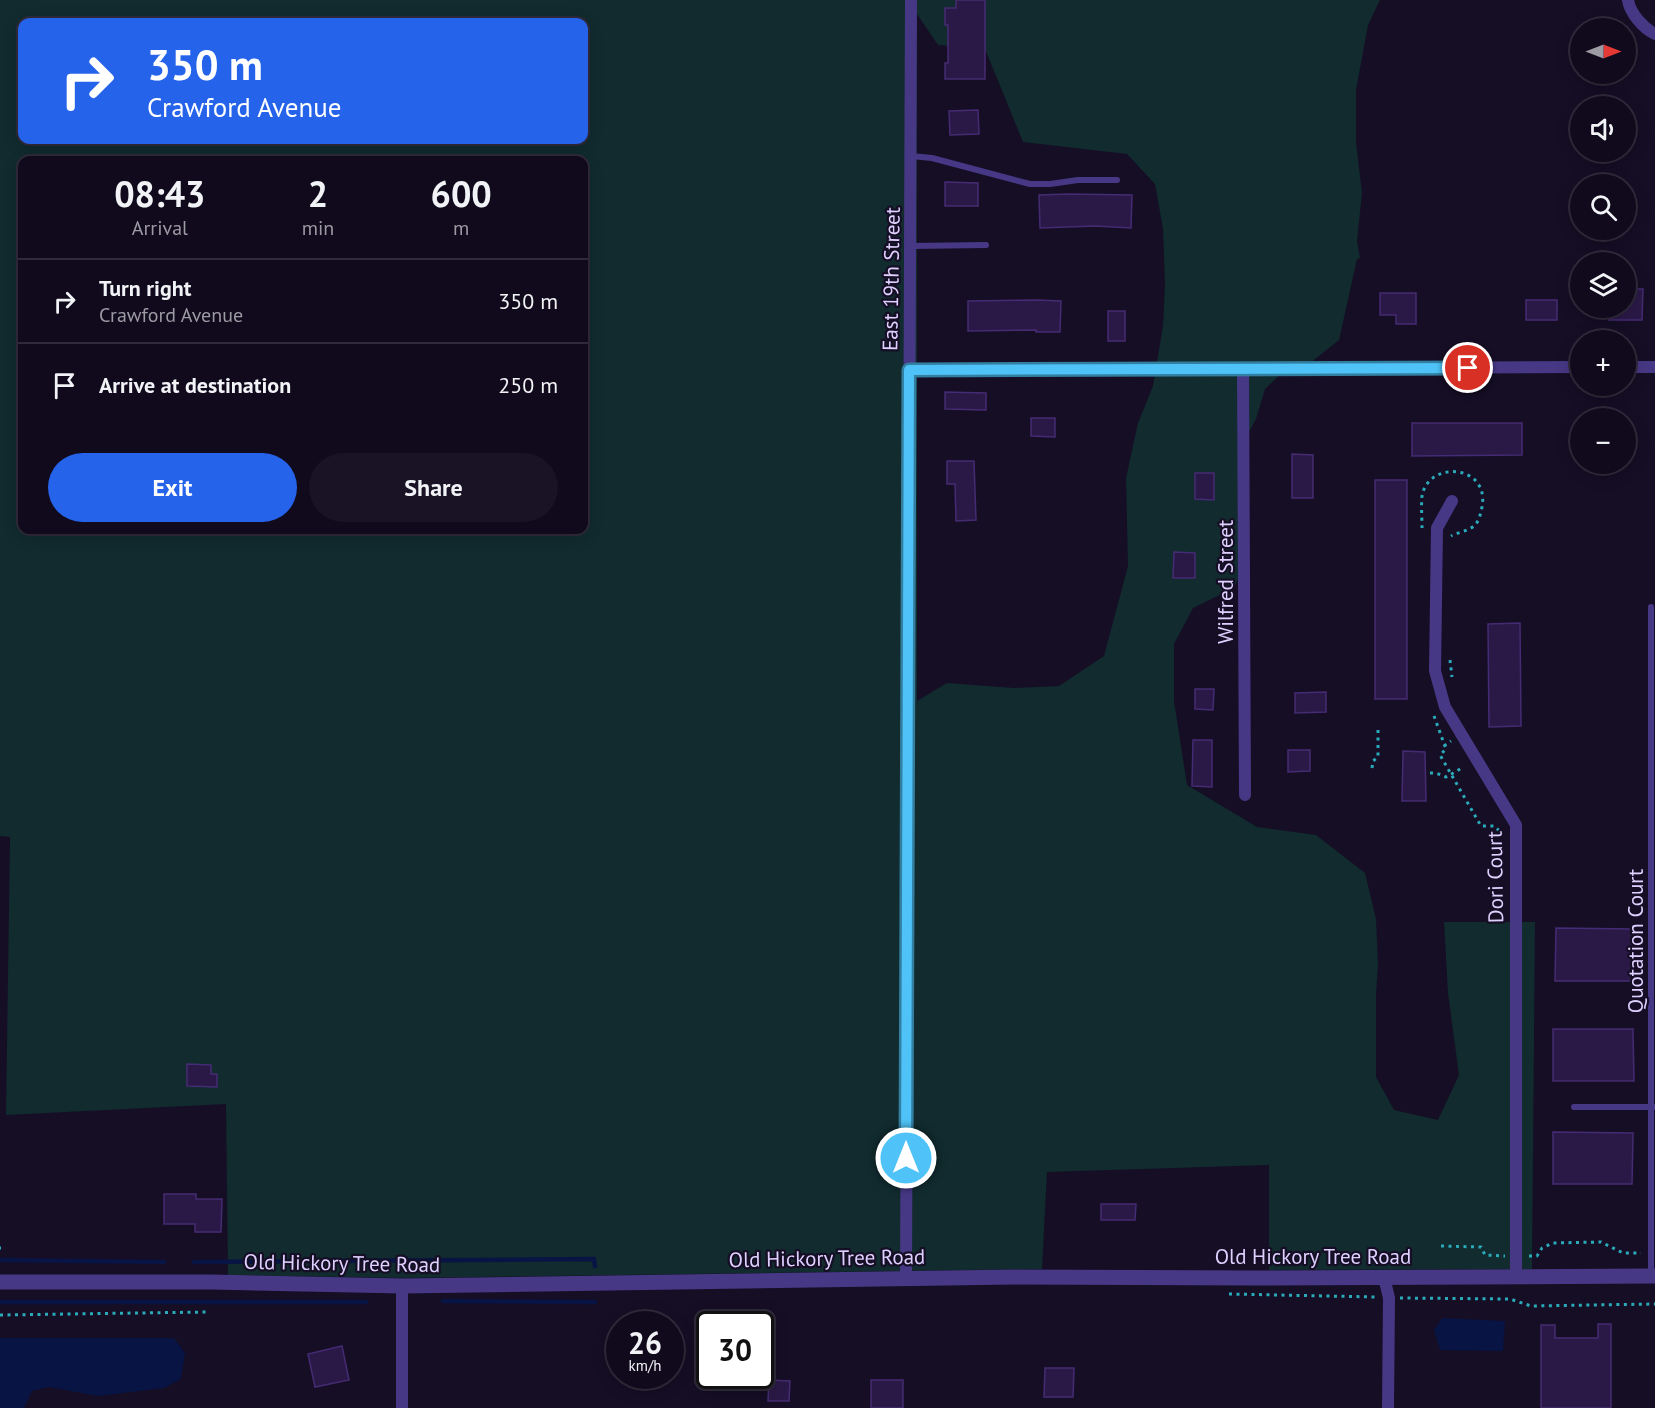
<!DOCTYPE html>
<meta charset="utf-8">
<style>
:root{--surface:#100a1c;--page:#191325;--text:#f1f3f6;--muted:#9c9aa3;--line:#302b3b;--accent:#2563eb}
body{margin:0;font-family:"PT Sans",sans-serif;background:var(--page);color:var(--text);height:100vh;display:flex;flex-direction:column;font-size:22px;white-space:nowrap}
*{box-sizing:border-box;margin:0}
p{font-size:20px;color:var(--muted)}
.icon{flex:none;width:33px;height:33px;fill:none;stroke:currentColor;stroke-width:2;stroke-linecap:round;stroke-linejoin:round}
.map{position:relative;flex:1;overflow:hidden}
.details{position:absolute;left:18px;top:156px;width:570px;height:378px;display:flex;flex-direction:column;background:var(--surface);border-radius:12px;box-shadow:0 3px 15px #0003,0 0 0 2px var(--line)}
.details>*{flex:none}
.guide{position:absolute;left:18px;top:18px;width:570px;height:126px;border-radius:12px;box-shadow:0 3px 15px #0003,0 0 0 2px var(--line);background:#2563eb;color:#fff;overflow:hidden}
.needle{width:39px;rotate:90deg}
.fabs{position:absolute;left:1570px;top:18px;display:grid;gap:12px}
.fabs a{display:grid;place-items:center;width:66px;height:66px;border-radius:50%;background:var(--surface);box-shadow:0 3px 15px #0003,0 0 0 2px var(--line);font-size:30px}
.speed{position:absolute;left:606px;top:1311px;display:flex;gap:12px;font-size:30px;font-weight:700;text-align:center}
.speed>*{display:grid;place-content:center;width:78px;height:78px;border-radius:50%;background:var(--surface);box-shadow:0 3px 15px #0003,0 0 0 2px var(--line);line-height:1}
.speed small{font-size:15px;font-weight:400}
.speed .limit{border:3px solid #111;border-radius:9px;background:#fff;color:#111}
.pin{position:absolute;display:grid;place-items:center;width:51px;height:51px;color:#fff;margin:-26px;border:3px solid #fff;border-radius:50%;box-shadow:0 2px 6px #0007}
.me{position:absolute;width:66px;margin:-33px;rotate:0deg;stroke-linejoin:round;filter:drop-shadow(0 0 4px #0008)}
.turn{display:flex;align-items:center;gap:21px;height:126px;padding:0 30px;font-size:27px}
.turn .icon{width:78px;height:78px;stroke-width:2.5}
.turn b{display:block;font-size:42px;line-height:51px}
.eta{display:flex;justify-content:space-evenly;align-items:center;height:102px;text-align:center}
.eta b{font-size:36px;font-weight:700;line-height:42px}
.button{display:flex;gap:12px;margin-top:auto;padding:12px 30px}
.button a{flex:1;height:69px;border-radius:36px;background:var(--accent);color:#fff;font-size:24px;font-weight:700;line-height:69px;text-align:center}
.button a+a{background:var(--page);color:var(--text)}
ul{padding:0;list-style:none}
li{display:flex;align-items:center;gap:18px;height:84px;padding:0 30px;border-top:2px solid var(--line)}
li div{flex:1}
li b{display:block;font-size:22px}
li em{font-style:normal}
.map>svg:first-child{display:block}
.green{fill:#112b2f;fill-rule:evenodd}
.water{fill:#081443}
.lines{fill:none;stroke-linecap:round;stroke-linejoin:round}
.stream{stroke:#081443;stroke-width:4.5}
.building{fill:#2a1946;stroke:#452b73;stroke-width:1.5}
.path{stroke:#2baab9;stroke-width:3;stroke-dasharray:3 4.5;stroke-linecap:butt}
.service{stroke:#473885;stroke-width:6}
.minor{stroke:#473885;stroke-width:12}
.tertiary{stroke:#473885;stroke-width:15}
.route-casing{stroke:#337fa1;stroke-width:15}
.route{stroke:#4fc3f7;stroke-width:10}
.labels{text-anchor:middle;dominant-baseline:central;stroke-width:4.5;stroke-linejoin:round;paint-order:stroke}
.street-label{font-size:21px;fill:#ded1ff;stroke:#150e25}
</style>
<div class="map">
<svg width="1655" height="1408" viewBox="0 0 1655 1408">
<rect width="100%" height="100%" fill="#150e25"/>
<!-- green -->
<path class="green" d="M0,0H1380L1368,25L1356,90V142L1362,193L1357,241L1360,258L1357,259L1339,340L1309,364L1284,371L1265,389L1256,419L1244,441L1250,553L1234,588L1193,608L1174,644V701L1187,785L1257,827L1316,835L1365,873L1376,919L1378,964L1376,995V1077L1394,1110L1438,1120L1459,1075L1448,993L1444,922H1535L1532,1269L1269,1270V1165L1047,1172L1042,1269L402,1278L228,1275L226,1104L6,1115L10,837L0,836ZM917,14L938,45L985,49L1023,142L1127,154L1155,184L1163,229L1165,284L1163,326L1153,386L1138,423L1126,478L1128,566L1104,656L1059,686L1014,688L947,683L917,701ZM22,22H584V140H22ZM22,160H584V530H22Z"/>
<!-- water -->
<path class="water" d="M1442,1318L1505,1321L1503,1351L1440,1350L1434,1330Z
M0,1338H174L185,1353L181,1379L164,1388L98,1396L49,1387L32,1391L24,1408H0Z"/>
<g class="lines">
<!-- stream -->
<path class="stream" d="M0,1260L164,1262
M194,1262L594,1259L595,1266
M443,1301L595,1302
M0,1302H366"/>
</g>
<!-- building -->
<path class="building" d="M956,0H985V79H945V63H948V25H945V8H956Z
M978,110L979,134L950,135L949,111Z
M945,182L978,183V206H945Z
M1069,194L1132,195L1131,228L1096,226L1040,228L1039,195Z
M1626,289H1643L1642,320H1609V308H1626Z
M1380,293H1416V324H1396V315H1380Z
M1037,300L1061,301L1060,332H1036V330L968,331V301Z
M1526,300H1557V320H1526Z
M1108,311H1125V341H1108Z
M945,392L986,393V410L945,409Z
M1031,418H1055V437L1031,436Z
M1412,423H1522V455L1412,456Z
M1292,454L1313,455V498H1292Z
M947,461H974L976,520L956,521L955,484H947Z
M1195,473H1214V500L1195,499Z
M1375,480H1407V699H1375Z
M1174,552L1195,553V578H1173Z
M1520,623L1521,726L1489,727L1488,624Z
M1195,689H1214L1213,710L1195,709Z
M1326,692V712L1295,713V693Z
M1193,740H1212V787L1192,786Z
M1288,750H1310V771L1288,772Z
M1403,751L1425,752L1426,801H1402Z
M1556,928L1634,929V981H1555Z
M1553,1029H1633L1634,1081H1553Z
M187,1064L211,1065V1074H217V1087L187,1086Z
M1553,1132L1633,1133L1632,1184H1553Z
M164,1194H196V1199H222L221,1232H195V1224H164Z
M1101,1204H1136L1135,1220H1101Z
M1598,1324H1611V1408H1541V1325H1555V1338H1598Z
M342,1346L349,1380L315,1387L308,1354Z
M1045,1368H1074L1073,1397H1044Z
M769,1380L790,1381L789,1401H768Z
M871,1380H903V1408H871Z"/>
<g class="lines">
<!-- path -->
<path class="path" d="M1422,528C1422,518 1421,506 1422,496C1428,460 1490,464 1482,507C1481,513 1479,520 1476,524C1470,531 1458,532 1451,536
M1450,660L1452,677
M1434,716L1446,749L1440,755L1481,826H1494L1502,833
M1444,746L1451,741
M1372,768L1373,761L1378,757V728
M1430,773H1436L1446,777L1462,768
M1441,1246L1481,1247L1485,1255L1505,1256
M0,1248H1
M1529,1256H1537L1542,1248L1553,1243L1601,1242L1623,1253H1641
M1229,1294L1375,1297
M1400,1298L1510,1299L1531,1306L1655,1304
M0,1315L207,1312"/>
<!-- service -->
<path class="service" d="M911,156L932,158L1030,184H1050L1078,180H1117
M911,246L986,245
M1651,607V1275
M1574,1107H1654"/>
<!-- minor -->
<path class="minor" d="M1628,0C1630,13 1643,28 1655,34
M1626,367H1655
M1243,368L1245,795
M909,370L1581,367
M1452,501L1437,528L1435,671L1445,707L1516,825V1277
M1384,1277L1389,1298L1388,1408
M906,1278L911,0
M402,1286V1408"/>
<!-- tertiary -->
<path class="tertiary" d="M0,1282H211L402,1286L1014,1277L1256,1278L1655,1276"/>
</g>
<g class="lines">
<defs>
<path id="route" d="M906,1158L909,370L1468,368"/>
</defs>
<!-- route casing -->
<use href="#route" class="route-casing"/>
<!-- route -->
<use href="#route" class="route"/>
</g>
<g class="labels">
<!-- street labels -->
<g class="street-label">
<text transform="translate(891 279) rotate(-89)">East 19th Street</text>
<text transform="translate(1225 582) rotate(-90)">Wilfred Street</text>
<text transform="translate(1495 877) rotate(-91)">Dori Court</text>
<text transform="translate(1635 941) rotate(-90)">Quotation Court</text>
<text x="1313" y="1256">Old Hickory Tree Road</text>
<text transform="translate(827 1258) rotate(-1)">Old Hickory Tree Road</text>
<text transform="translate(342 1263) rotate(1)">Old Hickory Tree Road</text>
</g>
</g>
</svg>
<div class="fabs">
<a><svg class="needle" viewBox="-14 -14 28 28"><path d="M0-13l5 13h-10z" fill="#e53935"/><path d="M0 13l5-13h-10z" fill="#9c9aa3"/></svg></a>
<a><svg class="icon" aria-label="sound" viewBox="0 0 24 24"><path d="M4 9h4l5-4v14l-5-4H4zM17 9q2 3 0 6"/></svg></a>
<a><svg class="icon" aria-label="search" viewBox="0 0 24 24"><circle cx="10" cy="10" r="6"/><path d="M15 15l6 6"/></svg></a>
<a><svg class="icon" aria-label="layers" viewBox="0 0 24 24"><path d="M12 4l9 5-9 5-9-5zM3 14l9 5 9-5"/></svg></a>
<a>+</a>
<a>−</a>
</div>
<div class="speed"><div>26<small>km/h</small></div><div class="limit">30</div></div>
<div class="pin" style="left:1468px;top:368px;background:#d93025"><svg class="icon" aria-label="arrive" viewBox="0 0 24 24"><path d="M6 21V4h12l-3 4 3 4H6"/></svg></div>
<svg class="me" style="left:906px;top:1158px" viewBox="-20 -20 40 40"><circle r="17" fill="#4fc3f7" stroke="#fff" stroke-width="3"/><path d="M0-11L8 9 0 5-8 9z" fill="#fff"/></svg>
<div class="guide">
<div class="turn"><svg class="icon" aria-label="right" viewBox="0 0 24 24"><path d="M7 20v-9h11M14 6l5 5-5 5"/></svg><div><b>350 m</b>Crawford Avenue</div></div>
</div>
<section class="details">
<div class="eta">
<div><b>08:43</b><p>Arrival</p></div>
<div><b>2</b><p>min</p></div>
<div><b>600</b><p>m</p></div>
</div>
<ul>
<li><svg class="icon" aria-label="right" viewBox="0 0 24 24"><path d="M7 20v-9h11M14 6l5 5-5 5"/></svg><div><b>Turn right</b><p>Crawford Avenue</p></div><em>350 m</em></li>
<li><svg class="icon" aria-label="arrive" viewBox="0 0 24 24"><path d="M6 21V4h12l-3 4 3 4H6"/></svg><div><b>Arrive at destination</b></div><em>250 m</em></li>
</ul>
<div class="button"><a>Exit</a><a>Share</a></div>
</section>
</div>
